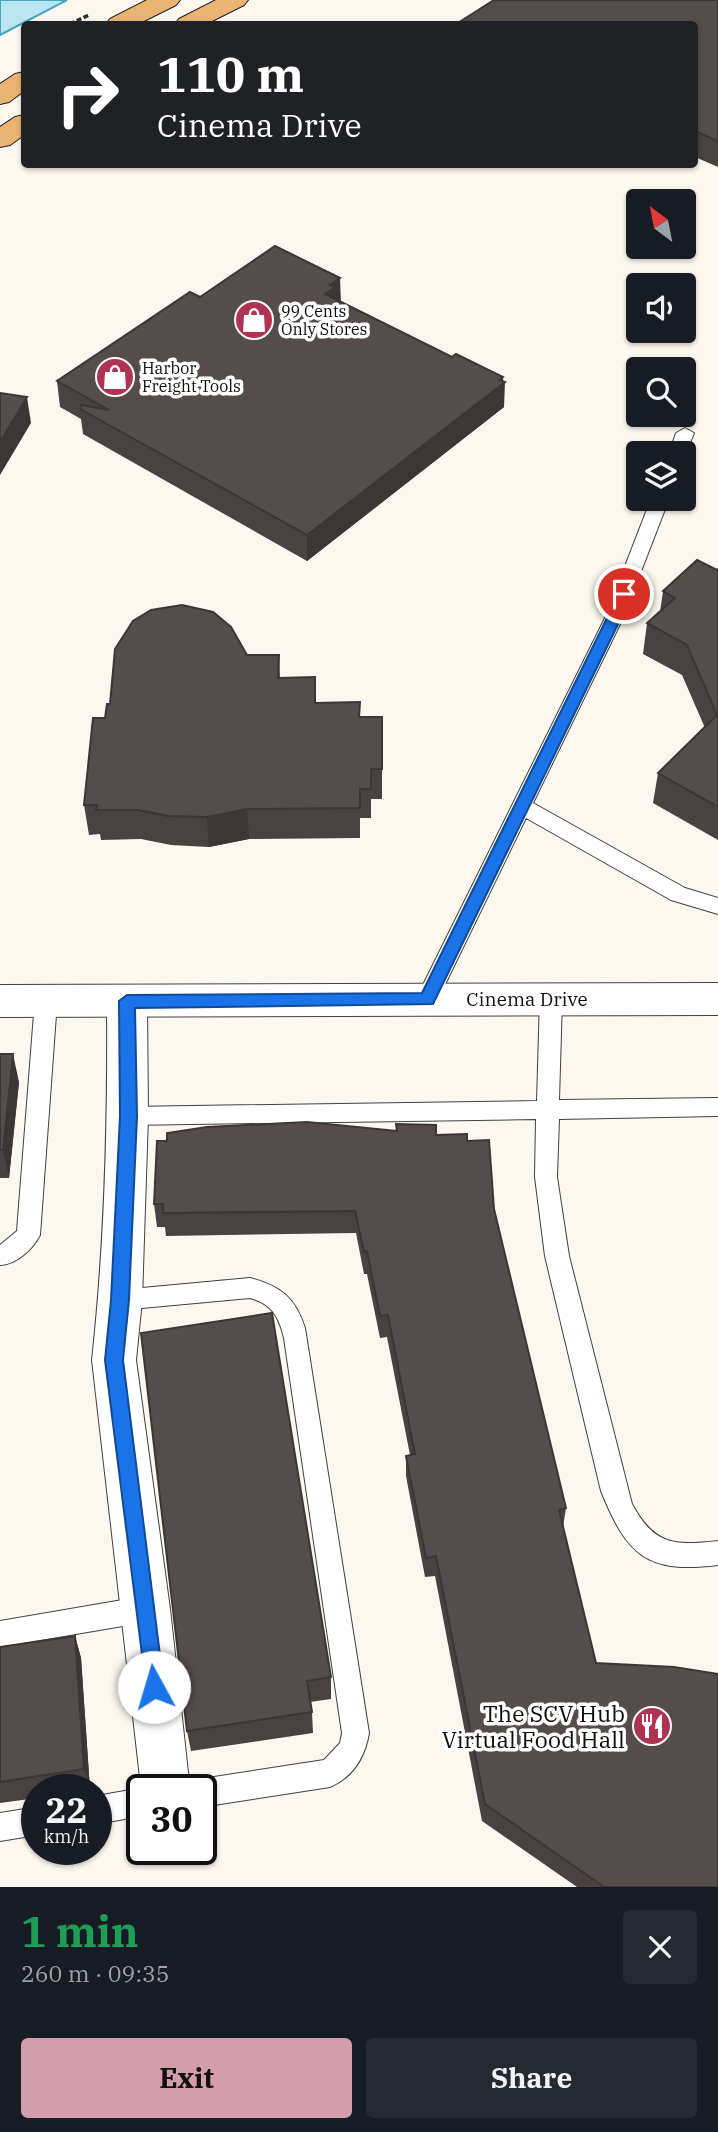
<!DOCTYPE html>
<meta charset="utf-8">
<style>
:root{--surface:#171b24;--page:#242831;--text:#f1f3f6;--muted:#9ea1a6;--accent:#d39dac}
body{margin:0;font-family:"IBM Plex Serif",serif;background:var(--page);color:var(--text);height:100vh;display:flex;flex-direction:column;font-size:26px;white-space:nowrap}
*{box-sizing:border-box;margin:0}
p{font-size:23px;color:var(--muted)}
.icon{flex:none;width:38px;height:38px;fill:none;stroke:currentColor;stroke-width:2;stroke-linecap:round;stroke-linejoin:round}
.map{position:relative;height:1887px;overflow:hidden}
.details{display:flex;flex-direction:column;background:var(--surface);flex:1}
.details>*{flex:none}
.hud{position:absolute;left:21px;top:21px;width:677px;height:147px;border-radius:7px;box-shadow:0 2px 5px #0004;background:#202124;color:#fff;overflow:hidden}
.needle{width:46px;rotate:328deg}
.fabs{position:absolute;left:626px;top:189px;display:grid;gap:14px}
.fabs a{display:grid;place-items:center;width:70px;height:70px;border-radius:7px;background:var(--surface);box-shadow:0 2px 5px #0004;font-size:35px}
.speed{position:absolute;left:21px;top:1774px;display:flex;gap:14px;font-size:35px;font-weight:700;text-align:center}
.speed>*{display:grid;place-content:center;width:91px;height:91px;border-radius:50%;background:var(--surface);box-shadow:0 2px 5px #0004;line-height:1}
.speed small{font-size:18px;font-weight:400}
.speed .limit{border:4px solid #111;border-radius:10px;background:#fff;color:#111}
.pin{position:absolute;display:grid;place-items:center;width:60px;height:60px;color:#fff;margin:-30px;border:4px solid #fff;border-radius:50%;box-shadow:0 2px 7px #0007}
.me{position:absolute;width:77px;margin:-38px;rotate:354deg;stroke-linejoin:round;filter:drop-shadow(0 0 5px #0008)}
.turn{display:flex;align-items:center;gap:24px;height:147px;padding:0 21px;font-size:32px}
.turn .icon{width:91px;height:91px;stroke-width:2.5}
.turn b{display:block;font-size:49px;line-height:60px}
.round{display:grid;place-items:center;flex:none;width:74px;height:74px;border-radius:7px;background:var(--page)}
.overview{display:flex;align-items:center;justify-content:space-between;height:119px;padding:0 21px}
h1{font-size:42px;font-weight:800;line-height:52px;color:#1e9e55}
.primary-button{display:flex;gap:14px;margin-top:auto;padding:14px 21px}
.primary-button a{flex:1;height:80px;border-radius:7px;background:var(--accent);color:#111;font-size:28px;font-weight:800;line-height:80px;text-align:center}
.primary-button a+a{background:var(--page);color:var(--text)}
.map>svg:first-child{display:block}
.water{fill:#b9e6f0;stroke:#47a7bf;stroke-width:2}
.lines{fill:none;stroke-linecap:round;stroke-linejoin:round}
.service-casing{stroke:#404040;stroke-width:2}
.minor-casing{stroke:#404040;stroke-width:2}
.tertiary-casing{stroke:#404040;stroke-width:2}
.primary-casing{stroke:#1e1e1e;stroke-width:2}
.path{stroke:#2f2f2f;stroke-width:3.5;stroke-dasharray:5 2.5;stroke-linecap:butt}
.service{fill:#fff;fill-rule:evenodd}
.minor{fill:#fff;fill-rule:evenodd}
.tertiary{fill:#fff;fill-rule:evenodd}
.primary{fill:#eab572;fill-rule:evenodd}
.wall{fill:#494240}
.shaded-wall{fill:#3c3634}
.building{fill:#554d4b;stroke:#3c3634;stroke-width:2}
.route{fill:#1a73e8;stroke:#114b97;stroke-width:2}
.labels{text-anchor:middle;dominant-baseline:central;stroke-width:7;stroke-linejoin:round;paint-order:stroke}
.far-poi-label{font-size:16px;fill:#0d0d0d;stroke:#fff;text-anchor:start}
.street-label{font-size:19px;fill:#0d0d0d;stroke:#fff}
.near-poi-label{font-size:23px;fill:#0d0d0d;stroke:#fff;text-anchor:end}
</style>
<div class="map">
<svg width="718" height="1887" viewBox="0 0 718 1887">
<rect width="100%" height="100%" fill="#fdf8ef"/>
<!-- water -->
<path class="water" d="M0,0H67L0,35Z"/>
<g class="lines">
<defs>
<path id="service" d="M685,428L694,433L686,453H669L676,433Z
M651,499H669L623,618L533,803L685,888L718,898V914L671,900L526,818L435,1005L427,1007L419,1005L416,999L605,618Z
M551,991L559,993L562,999L559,1100L718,1098V1116L559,1119L557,1177L569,1256L632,1504C654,1545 674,1546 718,1541V1565C646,1574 627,1555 601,1491L545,1256L535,1177L536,1119L128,1125L120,1123L117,1116L120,1109L128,1107L537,1101L540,999L543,993Z
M46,992L54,995L57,1001L40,1235C33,1249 16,1265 0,1265V1245L17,1231L35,1001L38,995Z
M250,1278C280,1286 295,1297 305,1328L369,1733C365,1757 353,1777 330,1787L201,1807V1790H188L191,1783L201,1779L324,1760L340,1743L342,1733L284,1338C279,1317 272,1304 250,1298L120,1310L112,1307L108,1300L112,1293L120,1290Z
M146,1596L155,1600L159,1609L155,1618L146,1622L0,1647V1621Z
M142,1788L147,1790H142V1816L96,1824V1796Z
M37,1807V1835L0,1841V1813Z"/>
<path id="minor" d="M127,985L141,990L147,1001L148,1116L142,1300L136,1360L170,1609L190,1790H142V1795L92,1360C105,1241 108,1121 107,1001L113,990Z"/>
<path id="tertiary" d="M718,983V1015L0,1017V985Z"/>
<path id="primary" d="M147,0H180L176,5L138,24H106L110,19Z
M216,0H248L244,5L206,24H175L179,19Z
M24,72V91L9,102L0,104V84L15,74Z
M24,115V135L10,145L0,147V127L15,117Z"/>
</defs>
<!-- service casing -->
<use href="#service" class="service-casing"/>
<!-- minor casing -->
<use href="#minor" class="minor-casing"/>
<!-- tertiary casing -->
<use href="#tertiary" class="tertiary-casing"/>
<!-- primary casing -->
<use href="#primary" class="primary-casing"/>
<!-- path -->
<path class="path" d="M70,24L89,15"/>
<!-- service -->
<use href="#service" class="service"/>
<!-- minor -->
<use href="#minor" class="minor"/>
<!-- tertiary -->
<use href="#tertiary" class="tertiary"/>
<!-- primary -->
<use href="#primary" class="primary"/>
</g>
<!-- wall -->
<path class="wall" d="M718,0V167L695,157V24H461V21Z
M200,297L341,302L452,357L503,377L504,407L307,561L83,434L81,419L60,407L57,381Z
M718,569V840L653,803L658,773L705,728L682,675L643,654L647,623L660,612L663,591Z
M247,655H279L280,678L315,677L316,703L360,717L382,769V799H371V818H360V838L249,839L209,847L171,845L141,839L101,840L100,834L89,835L84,805L105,718L110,704Z
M0,1054L19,1082L9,1178H0Z
M436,1135L467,1141L494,1209L566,1508L563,1527L596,1663L718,1887H577L482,1821L435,1576L425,1577L406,1476V1456L410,1455L387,1337L380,1338L367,1274H364L356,1233L166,1236L165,1227H157L154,1204Z
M141,1333L331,1677V1699L310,1702L312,1712L313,1733L191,1751L187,1731Z
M75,1636L81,1658L90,1789L37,1790V1798L0,1803V1647Z"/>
<!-- shaded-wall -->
<path class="shaded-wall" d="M340,278L341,304L325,294L330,285Z
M503,377V384L505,382L504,407L307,561V535Z
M27,397L31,423L0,475V442Z
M247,809L249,839L209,847L207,817Z
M13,1054L19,1082L9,1178L3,1150Z
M75,1636L81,1658L90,1789L84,1769Z"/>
<!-- building -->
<path class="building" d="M494,0H718V141L695,131V24H469L461,21Z
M275,246L340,278L330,285L335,287L325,294L452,357L456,354L503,377L500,380L505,382L307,535L80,409L81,405L109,410L57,381L190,292L200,297Z
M0,393L27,397L0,442Z
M697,560L717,570L718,569V807L658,773L717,715L687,645L647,623L675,598L663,591Z
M182,605L213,612L231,627L247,655H279L278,678L315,677V703L360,702L359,717H382V769H371V789H360V808L247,809L207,817L168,816L138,810H96L97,805H84L93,718H105L107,704H110L115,649L133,621L151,610Z
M0,1054H13L3,1150H0Z
M307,1122L397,1131L396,1124L436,1125V1135L467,1134V1141L489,1140L494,1209L566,1508L559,1510L596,1663L674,1667L718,1674V1887H604L485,1804L436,1556L426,1558L406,1456L415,1454L388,1315L380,1316L367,1251L364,1252L355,1211L163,1213V1204H154L157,1141H167V1133L207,1127Z
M272,1313L331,1677L307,1681L312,1712L187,1731L141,1333Z
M75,1636L84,1769L0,1782V1647Z"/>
<!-- route -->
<path class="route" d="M624,589L630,594L621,618L433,1004L135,1008L137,1116L129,1300L123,1360L164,1687L161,1694L154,1697L147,1694L105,1360L111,1300L120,1116L119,1001L127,995L422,993L607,618L617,594Z"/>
<!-- icons -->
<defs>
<symbol id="shop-disc" viewBox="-11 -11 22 22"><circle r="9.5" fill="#af3352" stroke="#fff"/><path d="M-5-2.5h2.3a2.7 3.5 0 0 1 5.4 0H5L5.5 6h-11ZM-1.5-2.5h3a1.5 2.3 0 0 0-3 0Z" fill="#fff"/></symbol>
<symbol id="restaurant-disc" viewBox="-11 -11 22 22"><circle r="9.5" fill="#af3352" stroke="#fff"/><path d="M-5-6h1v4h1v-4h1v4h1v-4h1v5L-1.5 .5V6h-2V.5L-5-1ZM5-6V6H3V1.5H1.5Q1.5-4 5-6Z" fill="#fff"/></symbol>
</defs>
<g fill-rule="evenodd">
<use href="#shop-disc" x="232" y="298" width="44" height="44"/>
<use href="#shop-disc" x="93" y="355" width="44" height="44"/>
<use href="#restaurant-disc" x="630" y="1704" width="44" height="44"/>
</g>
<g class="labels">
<!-- far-poi labels -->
<g class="far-poi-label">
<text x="281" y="311">99 Cents<tspan x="281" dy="18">Only Stores</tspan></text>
<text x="142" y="368">Harbor<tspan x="142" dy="18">Freight Tools</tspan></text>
</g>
<!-- street labels -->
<g class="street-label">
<text x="527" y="999">Cinema Drive</text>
</g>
<!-- near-poi labels -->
<g class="near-poi-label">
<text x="625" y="1713">The SCV Hub<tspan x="625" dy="26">Virtual Food Hall</tspan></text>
</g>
</g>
</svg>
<div class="fabs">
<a><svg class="needle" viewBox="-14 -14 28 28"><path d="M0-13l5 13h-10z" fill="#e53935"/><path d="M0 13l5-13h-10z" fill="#9ea1a6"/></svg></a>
<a><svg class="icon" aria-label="sound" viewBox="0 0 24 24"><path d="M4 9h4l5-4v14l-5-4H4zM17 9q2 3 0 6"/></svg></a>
<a><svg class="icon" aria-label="search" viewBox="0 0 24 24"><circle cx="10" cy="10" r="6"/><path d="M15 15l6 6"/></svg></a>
<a><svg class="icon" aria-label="layers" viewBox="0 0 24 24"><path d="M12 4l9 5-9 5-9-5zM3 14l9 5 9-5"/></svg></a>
</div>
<div class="speed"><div>22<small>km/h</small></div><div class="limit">30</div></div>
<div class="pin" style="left:624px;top:594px;background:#d93025"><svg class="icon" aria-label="arrive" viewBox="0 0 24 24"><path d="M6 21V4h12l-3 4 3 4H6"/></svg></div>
<svg class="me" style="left:154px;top:1687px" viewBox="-20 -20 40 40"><circle r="19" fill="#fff"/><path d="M0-13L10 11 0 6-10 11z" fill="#1a73e8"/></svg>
<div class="hud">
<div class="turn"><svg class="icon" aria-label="right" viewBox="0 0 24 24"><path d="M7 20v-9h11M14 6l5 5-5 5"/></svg><div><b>110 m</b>Cinema Drive</div></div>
</div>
</div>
<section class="details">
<div class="overview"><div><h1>1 min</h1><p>260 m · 09:35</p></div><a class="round"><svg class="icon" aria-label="close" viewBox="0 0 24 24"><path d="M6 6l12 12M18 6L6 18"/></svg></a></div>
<div class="primary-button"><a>Exit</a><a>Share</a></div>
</section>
